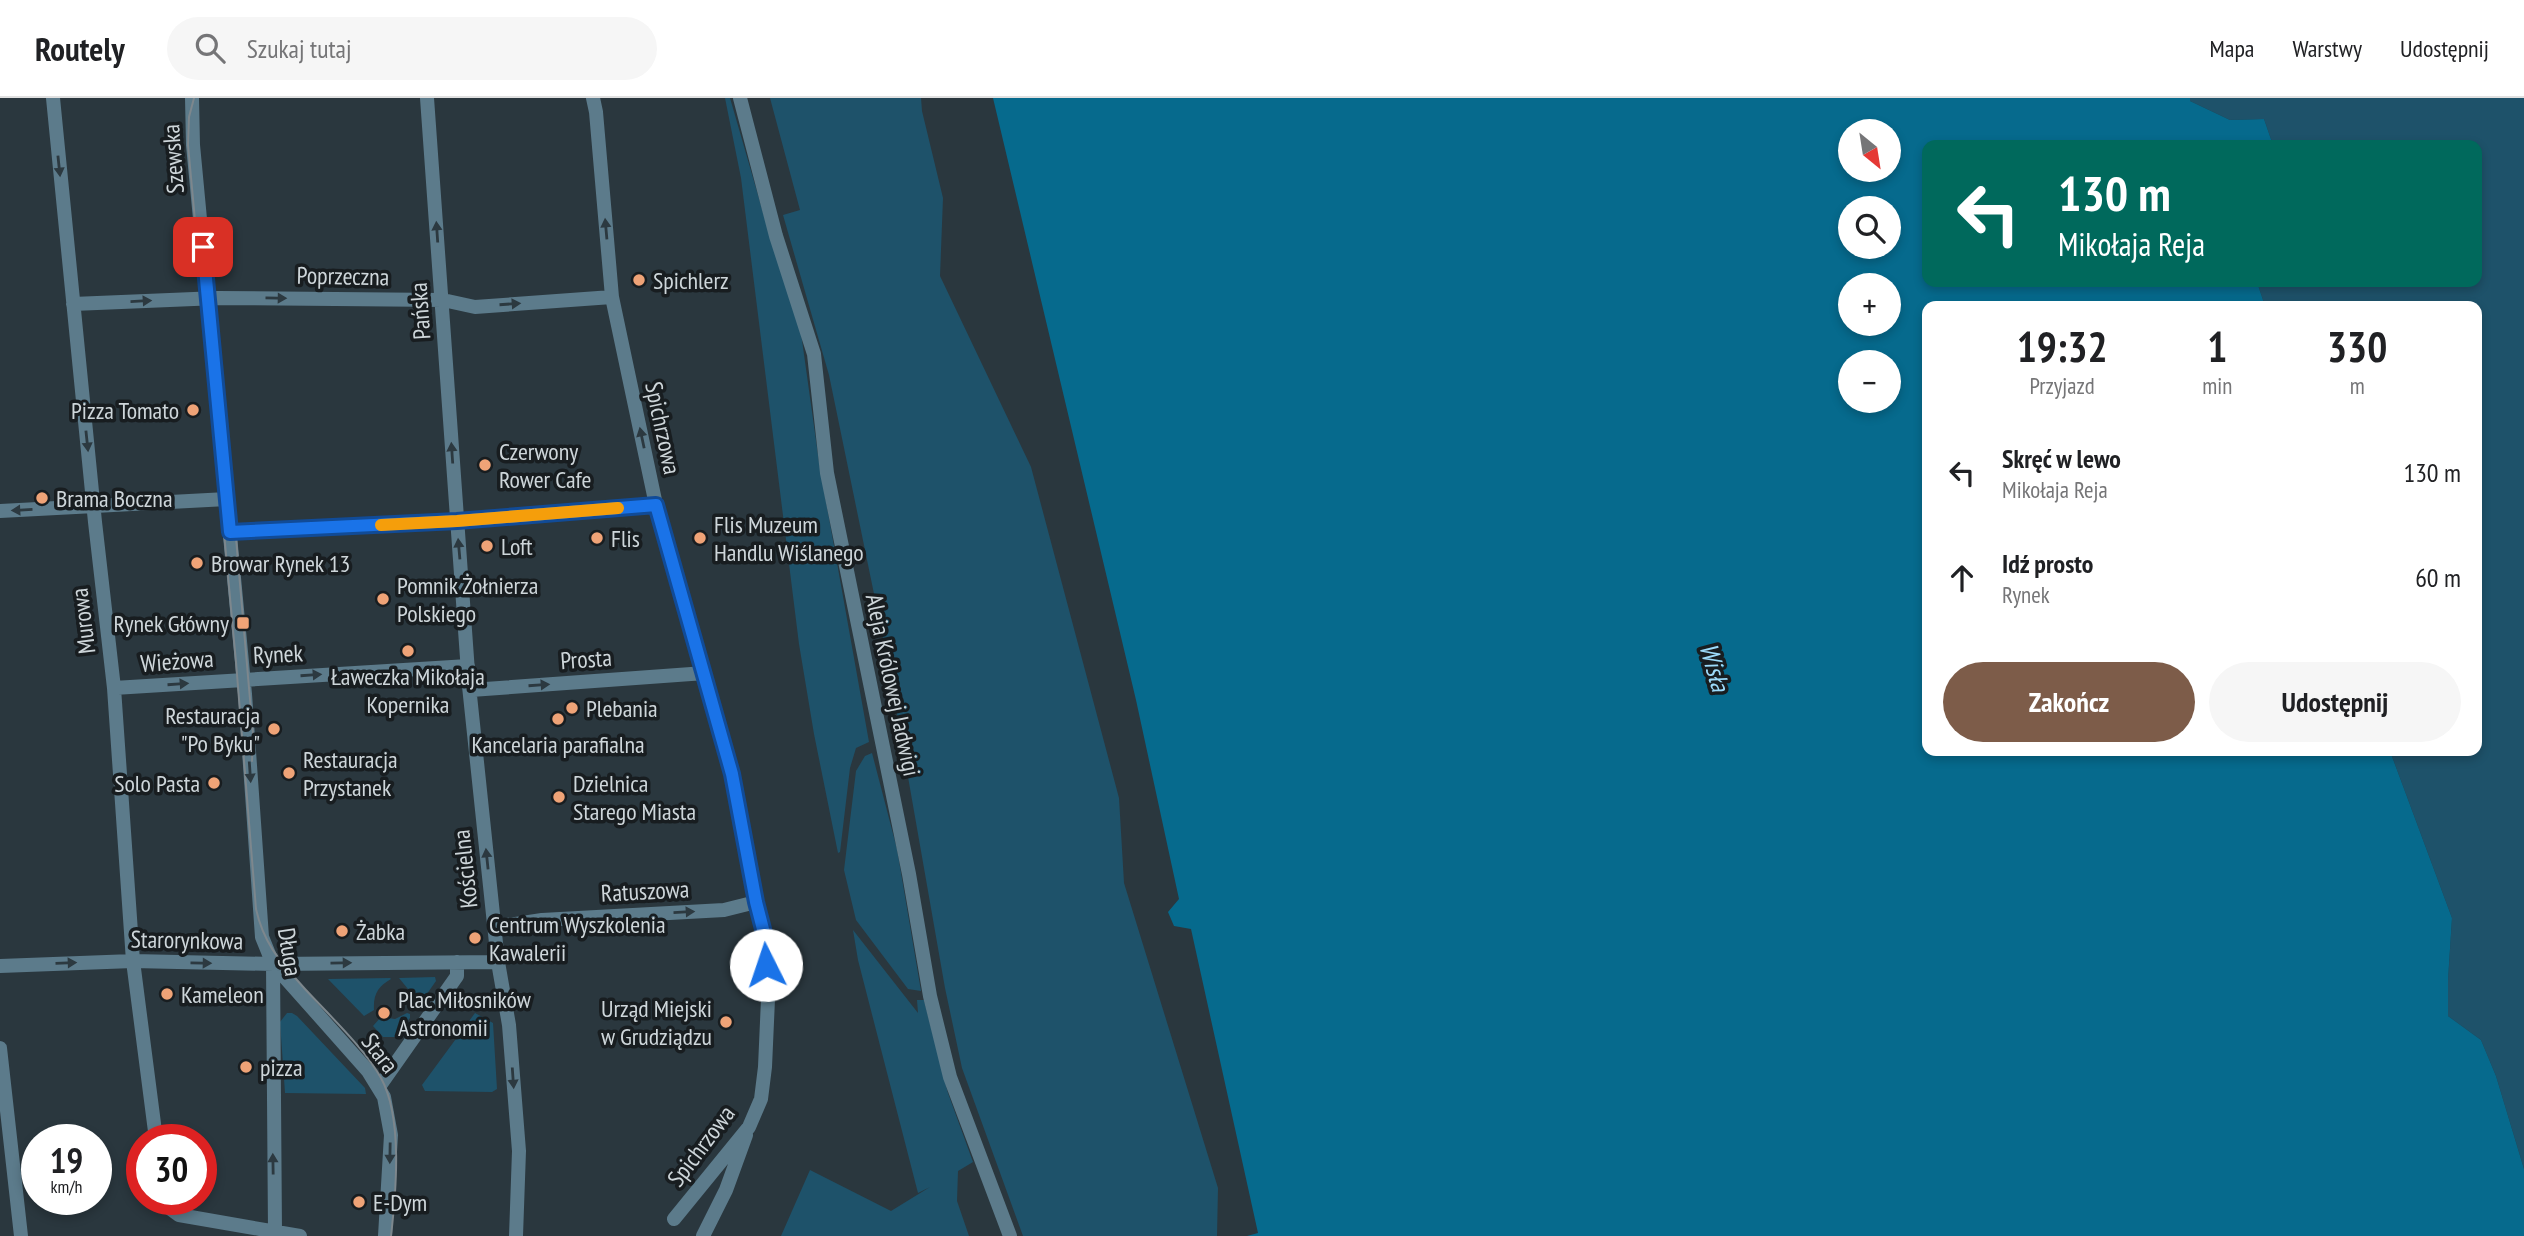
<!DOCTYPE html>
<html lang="pl">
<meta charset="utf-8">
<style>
:root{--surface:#fff;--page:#f6f6f6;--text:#202124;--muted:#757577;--line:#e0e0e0;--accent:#7d5c49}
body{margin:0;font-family:"PT Sans Narrow",sans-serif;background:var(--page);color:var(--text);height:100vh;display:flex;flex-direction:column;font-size:26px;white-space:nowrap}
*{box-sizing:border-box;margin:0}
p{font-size:23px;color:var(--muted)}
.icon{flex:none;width:38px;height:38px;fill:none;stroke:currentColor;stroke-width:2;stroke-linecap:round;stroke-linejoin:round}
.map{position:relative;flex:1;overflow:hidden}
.details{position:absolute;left:1922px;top:203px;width:560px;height:455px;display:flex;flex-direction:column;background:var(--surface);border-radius:14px;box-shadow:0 4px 10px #0003}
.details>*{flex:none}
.banner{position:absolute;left:1922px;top:42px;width:560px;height:147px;border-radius:14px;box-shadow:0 4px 10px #0003;background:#00695c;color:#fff;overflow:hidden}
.needle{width:46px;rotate:150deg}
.tools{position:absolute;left:1838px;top:21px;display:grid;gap:14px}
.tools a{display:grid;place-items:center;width:63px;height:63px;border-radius:50%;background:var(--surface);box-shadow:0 4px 10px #0003;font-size:35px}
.speed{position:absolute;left:21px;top:1026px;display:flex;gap:14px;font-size:35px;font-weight:700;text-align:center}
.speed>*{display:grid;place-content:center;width:91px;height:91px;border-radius:50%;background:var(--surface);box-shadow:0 4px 10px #0003;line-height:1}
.speed small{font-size:18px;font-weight:400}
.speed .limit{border:10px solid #d22;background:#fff;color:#111}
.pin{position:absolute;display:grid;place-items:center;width:60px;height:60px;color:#fff;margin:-30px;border-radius:14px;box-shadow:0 4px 10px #0006}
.me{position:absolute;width:77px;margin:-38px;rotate:356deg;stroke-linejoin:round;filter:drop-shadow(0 0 5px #0008)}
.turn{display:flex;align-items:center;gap:24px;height:147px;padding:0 21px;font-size:32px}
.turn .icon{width:91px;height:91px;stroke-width:2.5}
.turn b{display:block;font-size:49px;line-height:60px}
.eta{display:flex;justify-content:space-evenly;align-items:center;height:119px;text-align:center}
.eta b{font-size:42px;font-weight:700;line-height:49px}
.cta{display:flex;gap:14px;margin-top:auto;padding:14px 21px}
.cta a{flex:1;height:80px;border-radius:42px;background:var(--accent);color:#fff;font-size:28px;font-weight:700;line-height:80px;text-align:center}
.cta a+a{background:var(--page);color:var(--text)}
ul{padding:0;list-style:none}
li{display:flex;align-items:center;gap:21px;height:105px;padding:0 21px}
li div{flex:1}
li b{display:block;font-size:26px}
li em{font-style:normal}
header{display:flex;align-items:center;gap:42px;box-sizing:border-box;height:98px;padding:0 35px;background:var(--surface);border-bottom:2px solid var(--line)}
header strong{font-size:33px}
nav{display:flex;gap:38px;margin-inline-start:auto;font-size:24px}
.search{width:490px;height:63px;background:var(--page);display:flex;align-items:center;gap:18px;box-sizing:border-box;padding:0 24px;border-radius:38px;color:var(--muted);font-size:26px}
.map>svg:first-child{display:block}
.green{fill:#1e526a}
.water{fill:#066a8d;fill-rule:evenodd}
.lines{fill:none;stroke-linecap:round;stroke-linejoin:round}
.minor{stroke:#5c7b8b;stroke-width:14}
.tram{stroke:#7d878d;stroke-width:2}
.oneway{fill:#2c3940}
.route-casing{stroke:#114b97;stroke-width:18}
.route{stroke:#1a73e8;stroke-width:12}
.slow{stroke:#f59e0b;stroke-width:12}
.poi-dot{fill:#efa377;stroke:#181d20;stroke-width:2.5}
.labels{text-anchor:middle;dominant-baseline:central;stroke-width:7;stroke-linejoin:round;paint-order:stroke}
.street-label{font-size:24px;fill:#ced6da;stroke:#181d20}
.poi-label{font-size:24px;fill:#ced6da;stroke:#181d20;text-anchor:start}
.water-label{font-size:26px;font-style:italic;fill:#9ddbfa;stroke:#181d20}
</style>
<header>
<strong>Routely</strong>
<div class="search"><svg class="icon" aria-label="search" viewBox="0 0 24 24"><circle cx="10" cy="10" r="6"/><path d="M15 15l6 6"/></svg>Szukaj tutaj</div>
<nav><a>Mapa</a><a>Warstwy</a><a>Udostępnij</a></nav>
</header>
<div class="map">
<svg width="2524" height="1138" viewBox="0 0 2524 1138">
<rect width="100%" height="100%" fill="#2a373e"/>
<!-- green -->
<path class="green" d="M725,0H730L769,135L801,235L819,364L869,644L856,650L850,670L840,754L838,755L814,636L799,546L741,80Z
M770,0H921L922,13L943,100L940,178L1031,369L1119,700L1124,785L1218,1090L1217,1138H1023L962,970L945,890L887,559L829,277L783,117L800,112Z
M2190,0H2524V1071L2496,978L2481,942L2448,918V882L2452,820L2390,653H2476V208H2265L2257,184H2476V47H2273L2264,21L2230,22L2190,3Z
M872,655L897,751L921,893L908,891L856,822L844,772L856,673L865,658Z
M853,832L918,915L917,902H924L948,995L973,1064L958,1073L957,1103L969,1138H781L810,1072L891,1113L930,1089L918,1095L858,862Z
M435,879L436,883L417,910H414L408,891L399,880Z
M328,881L390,880L391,881C379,888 373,895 374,912L364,918Z
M287,915H292L297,918L365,990L366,996L285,995L280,924Z
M407,915L410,916V920L395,939H383L373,928L381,919L395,921Z
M475,915L493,925L497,991L492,994L425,993L422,987Z"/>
<!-- water -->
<path class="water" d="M993,0H2190V3L2230,22L2264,21L2273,47H1927V184H2257L2265,208H1927V653H2390L2452,820L2448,882V918L2481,942L2496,978L2524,1071V1138H1247L1258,1135L1191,831L1174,828L1168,814L1179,801L1136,602ZM1850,33H1888V72H1850ZM1850,110H1888V149H1850ZM1850,187H1888V226H1850ZM1850,264H1888V303H1850Z"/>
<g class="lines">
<!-- minor -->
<path class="minor" d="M53,0L95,424L114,590L133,863L156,1041
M192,0L193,47L245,596L262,839L273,866L275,1134
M427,0L469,588L498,864L509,927L519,1053L516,1138
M593,0L596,14L612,199L656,407L732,676L756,804L764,835L766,867
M740,0L776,138L814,256L827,375L909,776L930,898L950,979L1010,1138
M73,206L218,200L443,202L475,209L612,199
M0,413L227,401
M230,434L457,423L656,407
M114,590L468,568
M471,592L705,575
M494,829L542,822L724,812L756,804
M273,866L368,973L384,999L391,1037L385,1138
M0,868L133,863L273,866L498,864
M0,950L21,1138
M379,989L457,878V864
M164,1101L168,1109L179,1117L300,1138
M674,1121L749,1029L761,1001L765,969L768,901L766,875
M703,1138L726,1092L746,1037"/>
<!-- tram -->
<path class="tram" d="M194,0L189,19L188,47L236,564L256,811C264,847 281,864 305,891C329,917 365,951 381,980C403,1020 396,1094 391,1138
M223,336L231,382L253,636L252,663"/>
</g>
<!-- one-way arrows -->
<defs><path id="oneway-solid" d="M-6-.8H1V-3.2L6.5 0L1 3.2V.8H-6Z" transform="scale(1.75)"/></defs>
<g class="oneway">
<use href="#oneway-solid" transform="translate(59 68) rotate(84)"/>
<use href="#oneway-solid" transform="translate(606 131) rotate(-95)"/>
<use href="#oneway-solid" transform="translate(437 134) rotate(-94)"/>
<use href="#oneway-solid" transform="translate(276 200) rotate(1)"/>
<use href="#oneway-solid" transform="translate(141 203) rotate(-3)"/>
<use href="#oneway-solid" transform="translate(510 206) rotate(-4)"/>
<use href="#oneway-solid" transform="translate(642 340) rotate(-102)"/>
<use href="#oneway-solid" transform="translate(87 343) rotate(84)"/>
<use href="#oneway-solid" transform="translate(452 355) rotate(-94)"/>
<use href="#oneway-solid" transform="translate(22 412) rotate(177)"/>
<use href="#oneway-solid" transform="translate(459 451) rotate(-95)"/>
<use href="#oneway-solid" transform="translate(311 577) rotate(-4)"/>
<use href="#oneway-solid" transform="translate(178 586) rotate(-4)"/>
<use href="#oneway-solid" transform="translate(539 587) rotate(-4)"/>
<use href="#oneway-solid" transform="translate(250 674) rotate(86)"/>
<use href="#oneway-solid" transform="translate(487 761) rotate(-96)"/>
<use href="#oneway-solid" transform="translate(684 814) rotate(-3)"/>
<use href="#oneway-solid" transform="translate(66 865) rotate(-2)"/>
<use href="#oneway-solid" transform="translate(201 865) rotate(1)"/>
<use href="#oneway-solid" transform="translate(341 865) rotate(-1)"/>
<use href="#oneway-solid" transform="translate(513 980) rotate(86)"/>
<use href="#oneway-solid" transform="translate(390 1055) rotate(91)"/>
<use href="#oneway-solid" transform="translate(273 1066) rotate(-91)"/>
</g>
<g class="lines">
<defs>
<path id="route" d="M203,149L230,434L457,423L656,407L732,676L756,804L764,835L766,867"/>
</defs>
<!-- route casing -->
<use href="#route" class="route-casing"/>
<!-- route -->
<use href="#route" class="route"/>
<!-- slow -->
<path class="slow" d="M381,427L457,423L618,410"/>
</g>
<!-- markers -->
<g class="poi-dot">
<circle cx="639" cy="182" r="7"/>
<circle cx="193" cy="312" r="7"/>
<circle cx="485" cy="367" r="7"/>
<circle cx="42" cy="400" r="7"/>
<circle cx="597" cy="440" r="7"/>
<circle cx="700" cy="440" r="7"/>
<circle cx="487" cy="448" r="7"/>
<circle cx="197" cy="465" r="7"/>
<circle cx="383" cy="501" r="7"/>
<rect x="236" y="518" width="14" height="14" rx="3.5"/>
<circle cx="408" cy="553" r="7"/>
<circle cx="572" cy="610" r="7"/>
<circle cx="558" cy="621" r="7"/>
<circle cx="274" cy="631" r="7"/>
<circle cx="289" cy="675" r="7"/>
<circle cx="214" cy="685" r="7"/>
<circle cx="559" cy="699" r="7"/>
<circle cx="342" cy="833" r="7"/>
<circle cx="475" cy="840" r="7"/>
<circle cx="167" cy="896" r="7"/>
<circle cx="384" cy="915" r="7"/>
<circle cx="726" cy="924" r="7"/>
<circle cx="246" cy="969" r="7"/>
<circle cx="359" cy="1104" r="7"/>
</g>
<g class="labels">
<!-- street labels -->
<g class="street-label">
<text transform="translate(173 61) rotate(-94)">Szewska</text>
<text transform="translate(343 178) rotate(1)">Poprzeczna</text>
<text transform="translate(420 213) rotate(-94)">Pańska</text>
<text transform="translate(663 330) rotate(78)">Spichrzowa</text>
<text transform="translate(83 523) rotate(-97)">Murowa</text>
<text transform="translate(278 556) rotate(-3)">Rynek</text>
<text transform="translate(586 561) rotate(-4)">Prosta</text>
<text transform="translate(177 563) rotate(-4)">Wieżowa</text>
<text transform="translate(893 587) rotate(78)">Aleja Królowej Jadwigi</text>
<text transform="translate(465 771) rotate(-96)">Kościelna</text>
<text transform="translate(645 793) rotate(-3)">Ratuszowa</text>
<text transform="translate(187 842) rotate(1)">Starorynkowa</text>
<text transform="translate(290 854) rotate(81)">Długa</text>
<text transform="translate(380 955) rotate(52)">Stara</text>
<text transform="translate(701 1048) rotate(-53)">Spichrzowa</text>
</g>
<!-- poi labels -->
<g class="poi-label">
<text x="653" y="182">Spichlerz</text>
<text x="179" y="312" text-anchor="end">Pizza Tomato</text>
<text x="499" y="353">Czerwony<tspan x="499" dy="28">Rower Cafe</tspan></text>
<text x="56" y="400">Brama Boczna</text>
<text x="714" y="426">Flis Muzeum<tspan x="714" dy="28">Handlu Wiślanego</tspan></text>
<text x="611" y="440">Flis</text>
<text x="501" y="448">Loft</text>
<text x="211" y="465">Browar Rynek 13</text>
<text x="397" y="487">Pomnik Żołnierza<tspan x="397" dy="28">Polskiego</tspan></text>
<text x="229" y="525" text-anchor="end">Rynek Główny</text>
<text x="408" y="578" text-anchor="middle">Ławeczka Mikołaja<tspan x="408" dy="28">Kopernika</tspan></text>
<text x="586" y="610">Plebania</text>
<text x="260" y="617" text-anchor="end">Restauracja<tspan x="260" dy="28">"Po Byku"</tspan></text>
<text x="558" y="646" text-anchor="middle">Kancelaria parafialna</text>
<text x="303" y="661">Restauracja<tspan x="303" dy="28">Przystanek</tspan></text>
<text x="200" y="685" text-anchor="end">Solo Pasta</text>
<text x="573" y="685">Dzielnica<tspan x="573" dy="28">Starego Miasta</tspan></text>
<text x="489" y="826">Centrum Wyszkolenia<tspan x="489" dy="28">Kawalerii</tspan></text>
<text x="356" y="833">Żabka</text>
<text x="181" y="896">Kameleon</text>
<text x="398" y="901">Plac Miłosników<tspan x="398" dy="28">Astronomii</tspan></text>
<text x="712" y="910" text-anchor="end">Urząd Miejski<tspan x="712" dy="28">w Grudziądzu</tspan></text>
<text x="260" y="969">pizza</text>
<text x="373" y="1104">E-Dym</text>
</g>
<!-- water labels -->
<g class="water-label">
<text transform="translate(1715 569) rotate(74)">Wisła</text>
</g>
</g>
</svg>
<div class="tools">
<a><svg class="needle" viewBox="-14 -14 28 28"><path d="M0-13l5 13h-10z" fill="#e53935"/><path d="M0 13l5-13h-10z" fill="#757577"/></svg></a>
<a><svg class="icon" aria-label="search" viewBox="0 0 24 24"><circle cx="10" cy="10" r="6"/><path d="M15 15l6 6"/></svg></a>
<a>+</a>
<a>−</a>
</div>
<div class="speed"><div>19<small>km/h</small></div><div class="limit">30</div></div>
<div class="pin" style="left:203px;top:149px;background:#d93025"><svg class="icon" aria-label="arrive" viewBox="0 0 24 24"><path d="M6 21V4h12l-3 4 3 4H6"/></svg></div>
<svg class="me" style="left:766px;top:867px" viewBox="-20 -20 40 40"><circle r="19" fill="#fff"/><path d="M0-13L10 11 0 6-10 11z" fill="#1a73e8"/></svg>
<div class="banner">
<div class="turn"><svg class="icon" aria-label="left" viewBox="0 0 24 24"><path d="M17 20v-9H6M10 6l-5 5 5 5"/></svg><div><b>130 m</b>Mikołaja Reja</div></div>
</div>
<section class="details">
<div class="eta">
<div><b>19:32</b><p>Przyjazd</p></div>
<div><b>1</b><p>min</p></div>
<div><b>330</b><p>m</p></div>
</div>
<ul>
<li><svg class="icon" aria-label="left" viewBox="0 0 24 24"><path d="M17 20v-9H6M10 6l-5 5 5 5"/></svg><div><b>Skręć w lewo</b><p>Mikołaja Reja</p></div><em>130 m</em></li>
<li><svg class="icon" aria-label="ahead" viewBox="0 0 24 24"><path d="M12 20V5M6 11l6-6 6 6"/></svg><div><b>Idź prosto</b><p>Rynek</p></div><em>60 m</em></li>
</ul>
<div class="cta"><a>Zakończ</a><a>Udostępnij</a></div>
</section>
</div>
